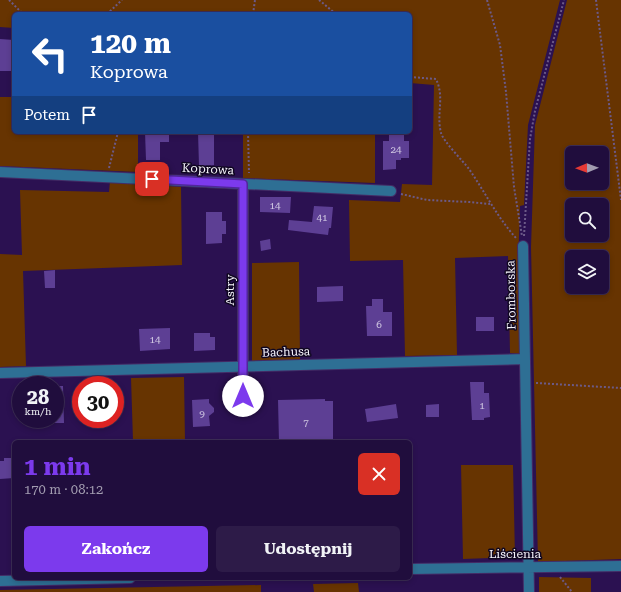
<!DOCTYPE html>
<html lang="pl">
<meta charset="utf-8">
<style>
:root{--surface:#200d3d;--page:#2d1b48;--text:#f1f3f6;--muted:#a29cb0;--line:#3d2d57;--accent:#7c3aed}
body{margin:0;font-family:"Roboto Serif",serif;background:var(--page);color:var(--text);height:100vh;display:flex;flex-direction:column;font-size:15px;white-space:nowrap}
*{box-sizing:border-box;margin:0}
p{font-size:13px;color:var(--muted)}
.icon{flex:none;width:22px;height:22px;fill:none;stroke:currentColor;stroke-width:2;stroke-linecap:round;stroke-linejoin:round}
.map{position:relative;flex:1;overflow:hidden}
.panel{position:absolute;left:12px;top:440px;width:400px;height:140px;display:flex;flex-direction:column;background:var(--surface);border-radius:6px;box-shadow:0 2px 6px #0003,0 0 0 1px var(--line)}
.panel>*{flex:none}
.top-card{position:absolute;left:12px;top:12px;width:400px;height:122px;border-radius:6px;box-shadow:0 2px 6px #0003,0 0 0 1px var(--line);background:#1a4fa0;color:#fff;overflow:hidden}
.needle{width:26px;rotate:269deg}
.fabs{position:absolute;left:565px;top:146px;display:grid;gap:8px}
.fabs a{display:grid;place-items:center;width:44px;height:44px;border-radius:6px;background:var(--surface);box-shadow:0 2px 6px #0003,0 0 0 1px var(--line);font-size:20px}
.speed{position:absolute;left:12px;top:376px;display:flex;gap:8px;font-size:20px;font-weight:700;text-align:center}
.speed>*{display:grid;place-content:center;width:52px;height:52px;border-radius:50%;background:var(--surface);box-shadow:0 2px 6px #0003,0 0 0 1px var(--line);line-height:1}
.speed small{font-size:10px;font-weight:400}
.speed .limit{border:6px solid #d22;background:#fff;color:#111}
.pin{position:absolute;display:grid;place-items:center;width:34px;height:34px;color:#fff;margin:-17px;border-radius:8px;box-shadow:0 2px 6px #0006}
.me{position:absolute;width:44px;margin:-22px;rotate:0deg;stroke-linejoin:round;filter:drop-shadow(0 0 3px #0008)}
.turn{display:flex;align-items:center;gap:14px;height:84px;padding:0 12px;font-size:18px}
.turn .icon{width:52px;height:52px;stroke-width:2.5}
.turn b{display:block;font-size:28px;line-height:34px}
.then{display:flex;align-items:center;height:38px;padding:0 12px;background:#0003;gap:8px;font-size:15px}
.round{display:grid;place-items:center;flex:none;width:42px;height:42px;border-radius:6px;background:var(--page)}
.headline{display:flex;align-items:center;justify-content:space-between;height:68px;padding:0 12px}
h1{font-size:24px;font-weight:700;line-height:30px;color:var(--accent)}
.cta{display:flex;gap:8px;margin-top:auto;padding:8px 12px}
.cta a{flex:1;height:46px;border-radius:6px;background:var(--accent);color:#fff;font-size:16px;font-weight:700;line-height:46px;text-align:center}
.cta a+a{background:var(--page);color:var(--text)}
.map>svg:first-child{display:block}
.green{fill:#673401;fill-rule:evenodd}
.building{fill:#5d3f94}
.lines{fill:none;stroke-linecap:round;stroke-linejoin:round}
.street-casing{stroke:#432c66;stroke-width:12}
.path{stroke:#6c5a88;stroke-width:2;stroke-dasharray:2 2;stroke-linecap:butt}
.street{stroke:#2e6f94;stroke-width:10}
.route-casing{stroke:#51269a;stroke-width:10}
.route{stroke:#7c3aed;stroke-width:7}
.labels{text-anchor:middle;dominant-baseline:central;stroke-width:3;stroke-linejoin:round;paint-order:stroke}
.number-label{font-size:10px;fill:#d0c7e2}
.street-label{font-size:12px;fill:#f6f4fc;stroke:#100721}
</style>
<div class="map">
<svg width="621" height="592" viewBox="0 0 621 592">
<rect width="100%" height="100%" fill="#2b1151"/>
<!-- green -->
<path class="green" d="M0,0H560L528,125L524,205L520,206L518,268L520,354L510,353L508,256L455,258L457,355L405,356L403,260L350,261L349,200L400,202L402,184L432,185L434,85L410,83V14H14V28L0,27Z
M567,0H621V559L538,562L531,247L535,125ZM572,153H602V183H572ZM572,205H602V235H572ZM572,257H602V287H572Z
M0,97H14V132H138V172L0,166Z
M243,132H375V183L243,178Z
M110,181L181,187L182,265L23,271L26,366L0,367V254L22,255L20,190L109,192Z
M299,262L300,360L252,361V263Z
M184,377L185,442H98L133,441L131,378Z
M461,465H513L515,557L463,559Z
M539,577L591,578V592H539Z
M358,583L359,592H314L313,584Z
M261,585V592H0V590Z"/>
<!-- building -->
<path class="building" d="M0,39L14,40V71H0Z
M145,132H169V142H160V160H146Z
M198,132H214V165L199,166Z
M389,132H404V141H409V158H401V160H396V169L383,170V141H389Z
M260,197H291L290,213L260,212Z
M314,206L333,207L331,228H329L328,235L288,230L289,220L312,222Z
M206,212H222V221H226V234H222V243L206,244Z
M270,239L271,249L261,251L260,241Z
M55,270V288H45L44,271Z
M343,286V301L317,302V287Z
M372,299H383V312H392V336H367L366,306H372Z
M476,317H494V331H476Z
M170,328V349L140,351L139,329Z
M194,333H210V337H215V350L194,351Z
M470,382H484V393H489L490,417L484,418V420H472Z
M55,386H63L64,423H55Z
M209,399V403L214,408V412L209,416L210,426L193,427L192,400Z
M325,399V401H333V442H279L278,400Z
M396,404L398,418L367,422L365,409Z
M439,404V417H426V405Z
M4,458H14V478L0,479V461H4Z"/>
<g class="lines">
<defs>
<path id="street" d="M0,172L391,191
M523,246L529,592
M0,373L525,359
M243,396V184
M410,569L621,566
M0,581L130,578"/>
</defs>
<!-- street casing -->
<use href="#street" class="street-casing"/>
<!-- path -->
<path class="path" d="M9,0L23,14
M319,0L336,14
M487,0L500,45L506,92L514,187L522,236
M596,0L621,200
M107,14L122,0
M253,14L255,0
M410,77L436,79C445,98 436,113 441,133C443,141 463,161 469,169C485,192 497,217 516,238
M248,132L249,173
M109,168L118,132
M401,194L427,200L469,202L490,204
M524,236L530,139L535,111L564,0
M536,383L621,388
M560,577L572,592"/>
<!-- street -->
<use href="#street" class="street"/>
</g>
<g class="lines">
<defs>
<path id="route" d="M152,179L243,184V396"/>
</defs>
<!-- route casing -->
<use href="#route" class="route-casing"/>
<!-- route -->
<use href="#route" class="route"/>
</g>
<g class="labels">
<!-- number labels -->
<g class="number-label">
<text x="396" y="149">24</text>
<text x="275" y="205">14</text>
<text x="322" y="217">41</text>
<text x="379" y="324">6</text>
<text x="155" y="339">14</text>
<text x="482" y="405">1</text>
<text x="202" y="413">9</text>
<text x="306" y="422">7</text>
</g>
<!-- street labels -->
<g class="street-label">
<text transform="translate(208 169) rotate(3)">Koprowa</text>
<text transform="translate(230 290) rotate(-90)">Astry</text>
<text transform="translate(511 295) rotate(-91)">Fromborska</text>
<text transform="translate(286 352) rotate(-2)">Bachusa</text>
<text x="515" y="554">Liścienia</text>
</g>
</g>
</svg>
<div class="fabs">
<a><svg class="needle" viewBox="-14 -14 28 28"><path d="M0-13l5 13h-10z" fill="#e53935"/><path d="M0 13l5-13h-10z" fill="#a29cb0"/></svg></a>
<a><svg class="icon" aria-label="search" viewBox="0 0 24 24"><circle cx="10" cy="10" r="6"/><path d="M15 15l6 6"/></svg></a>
<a><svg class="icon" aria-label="layers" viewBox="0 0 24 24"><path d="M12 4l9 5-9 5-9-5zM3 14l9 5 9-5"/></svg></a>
</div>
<div class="speed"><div>28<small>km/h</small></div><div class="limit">30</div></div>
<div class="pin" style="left:152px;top:179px;background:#d93025"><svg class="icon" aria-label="arrive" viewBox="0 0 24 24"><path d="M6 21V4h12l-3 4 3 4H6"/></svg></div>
<svg class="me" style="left:243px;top:396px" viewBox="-20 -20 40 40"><circle r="19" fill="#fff"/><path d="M0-13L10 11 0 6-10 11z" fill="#7c3aed"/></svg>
<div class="top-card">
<div class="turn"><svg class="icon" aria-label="left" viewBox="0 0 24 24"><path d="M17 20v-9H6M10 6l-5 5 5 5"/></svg><div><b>120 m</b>Koprowa</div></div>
<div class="then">Potem<svg class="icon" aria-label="arrive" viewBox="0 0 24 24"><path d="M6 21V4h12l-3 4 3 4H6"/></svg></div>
</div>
<section class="panel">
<div class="headline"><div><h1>1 min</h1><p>170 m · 08:12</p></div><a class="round" style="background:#d93025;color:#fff"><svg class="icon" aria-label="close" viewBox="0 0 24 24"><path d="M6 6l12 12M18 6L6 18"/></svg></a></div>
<div class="cta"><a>Zakończ</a><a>Udostępnij</a></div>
</section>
</div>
